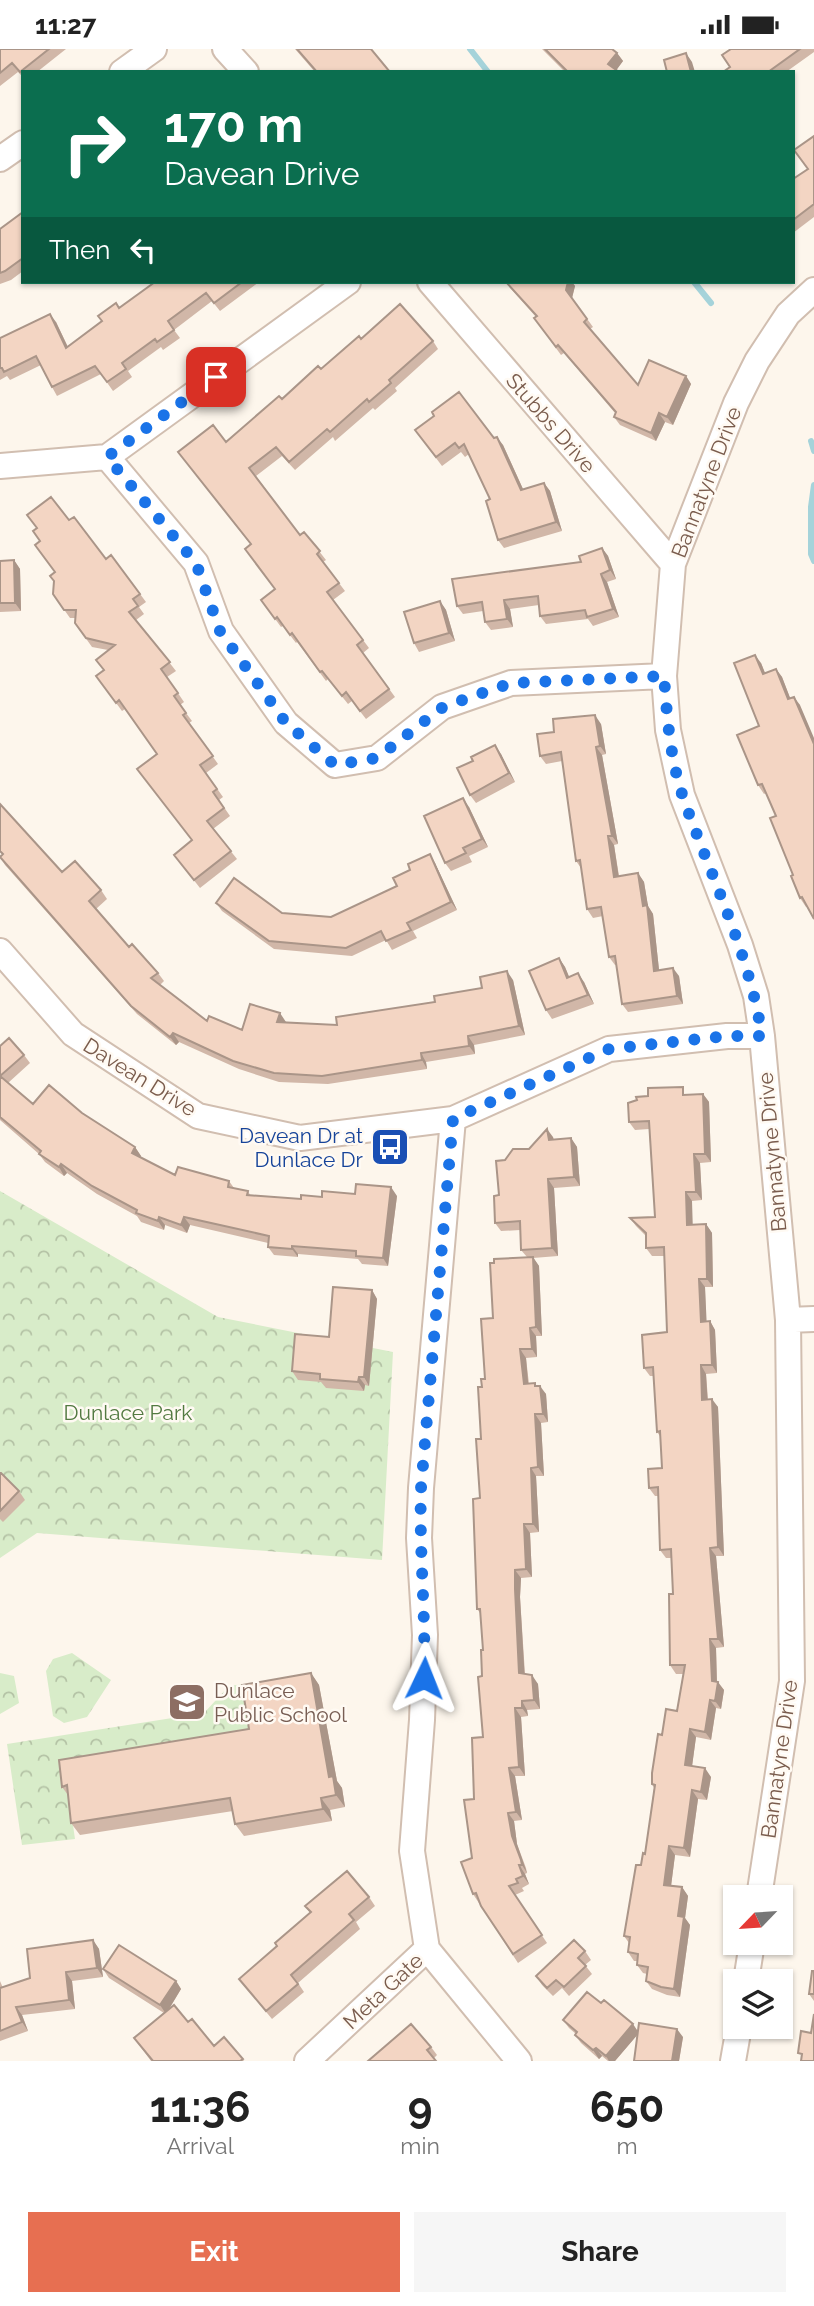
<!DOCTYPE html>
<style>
:root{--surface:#fff;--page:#f6f6f6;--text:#222;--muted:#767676;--accent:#e76f51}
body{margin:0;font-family:Raleway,sans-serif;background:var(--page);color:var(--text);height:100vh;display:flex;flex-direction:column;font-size:26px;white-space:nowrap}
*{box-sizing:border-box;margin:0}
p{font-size:23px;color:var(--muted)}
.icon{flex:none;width:38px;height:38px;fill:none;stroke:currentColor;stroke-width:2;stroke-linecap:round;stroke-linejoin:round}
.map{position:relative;height:2012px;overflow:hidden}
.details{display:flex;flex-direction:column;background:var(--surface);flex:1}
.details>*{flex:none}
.top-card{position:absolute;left:21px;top:21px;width:774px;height:214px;border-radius:0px;box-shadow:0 2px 5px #0004;background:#0b6e4f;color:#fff;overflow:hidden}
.needle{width:46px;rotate:245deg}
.buttons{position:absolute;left:723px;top:1836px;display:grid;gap:14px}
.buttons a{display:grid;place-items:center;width:70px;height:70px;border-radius:0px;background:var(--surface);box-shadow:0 2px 5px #0004;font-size:35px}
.pin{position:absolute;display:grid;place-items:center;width:60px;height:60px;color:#fff;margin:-30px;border-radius:14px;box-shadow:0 4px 10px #0006}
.me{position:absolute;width:77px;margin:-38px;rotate:2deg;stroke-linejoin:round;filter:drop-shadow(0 0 5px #0008)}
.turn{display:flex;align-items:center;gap:24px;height:147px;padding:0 28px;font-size:32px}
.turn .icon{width:91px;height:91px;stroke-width:2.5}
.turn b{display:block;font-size:49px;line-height:60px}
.then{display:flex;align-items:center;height:66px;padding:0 28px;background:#0003;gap:14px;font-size:26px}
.eta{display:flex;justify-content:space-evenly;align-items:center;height:119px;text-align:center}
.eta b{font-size:42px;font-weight:700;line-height:49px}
.primary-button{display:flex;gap:14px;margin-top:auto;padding:14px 28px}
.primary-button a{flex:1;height:80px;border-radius:0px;background:var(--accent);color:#fff;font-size:28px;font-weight:700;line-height:80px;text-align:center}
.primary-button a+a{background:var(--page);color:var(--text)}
.status{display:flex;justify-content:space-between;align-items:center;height:49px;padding:0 35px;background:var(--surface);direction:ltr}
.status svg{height:19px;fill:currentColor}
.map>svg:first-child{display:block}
.park{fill:url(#park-crowns)}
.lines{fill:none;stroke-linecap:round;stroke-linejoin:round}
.stream{stroke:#a5d3da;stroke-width:6}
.minor-casing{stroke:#d1beb0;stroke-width:28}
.minor{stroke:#fff;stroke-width:24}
.wall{fill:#d1b7a8}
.shaded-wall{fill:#aa9588}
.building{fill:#f3d5c3;stroke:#aa9588;stroke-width:2}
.route{stroke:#1a73e8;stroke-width:12;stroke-dasharray:0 21.6}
.labels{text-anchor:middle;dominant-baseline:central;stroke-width:5;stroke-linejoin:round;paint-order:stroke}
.street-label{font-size:21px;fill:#7a5c4d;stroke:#fffaf3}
.transit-label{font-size:21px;fill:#164399;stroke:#fffaf3;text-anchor:end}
.park-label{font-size:21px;fill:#537a41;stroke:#fffaf3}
.education-label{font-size:21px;fill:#785e54;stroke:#fffaf3;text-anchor:start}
</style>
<div class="status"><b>11:27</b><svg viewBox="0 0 49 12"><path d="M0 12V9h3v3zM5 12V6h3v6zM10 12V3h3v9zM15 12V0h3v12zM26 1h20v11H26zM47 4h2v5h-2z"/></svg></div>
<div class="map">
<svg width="814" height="2012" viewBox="0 0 814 2012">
<defs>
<pattern id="park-crowns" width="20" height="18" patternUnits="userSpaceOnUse" patternTransform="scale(1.75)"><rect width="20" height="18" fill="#d8ecc9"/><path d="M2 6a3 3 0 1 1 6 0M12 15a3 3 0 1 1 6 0" fill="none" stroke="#b4c2a5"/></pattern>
</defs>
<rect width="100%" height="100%" fill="#fdf6ec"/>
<!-- park -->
<path class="park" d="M0,1142L218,1268L393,1303L382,1511L37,1484L0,1509Z
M72,1604L111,1631L87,1668L64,1674L53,1667L46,1622L53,1610Z
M0,1624L14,1627L19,1654L0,1665Z
M244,1635L252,1688L65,1721L75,1790L22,1796L7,1695L204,1664L229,1637Z"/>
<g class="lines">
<!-- stream -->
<path class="stream" d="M470,0L488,23
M694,233L711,254
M811,392L814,402
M814,436L811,458V505L814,512"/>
<defs>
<path id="minor" d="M225,0L246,23
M122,23L154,0
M0,110L23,94
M348,233L107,408L196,514L221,582L286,674L335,716L377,709L442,658L511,634L664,627
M430,233L673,515
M0,417L107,408
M0,902L73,985L198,1067L300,1089L453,1070L609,1000L727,987H762
M453,1070L421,1439L419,1489L425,1586L422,1671L412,1802L427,1900L519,2012
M788,1271L814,1270
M759,1848L792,1632L788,1271L762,987L756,947L740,896L682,746L668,681L664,627L673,515L736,354L757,312L788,265L814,241
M746,1932L752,1894
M307,2012L427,1900
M733,2012L739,1978"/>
</defs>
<!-- minor casing -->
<use href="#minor" class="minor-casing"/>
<!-- minor -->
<use href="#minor" class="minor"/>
</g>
<!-- wall -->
<path class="wall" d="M0,0H66L37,23H23V28L18,23L0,37Z
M295,0H371L390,23H315Z
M542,0H612L617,4L623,12L616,21L619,23H565Z
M731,0H814V3L786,23H724L730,18Z
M814,87V168L793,184V130L808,120Z
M23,164V222L11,231L0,235V180Z
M155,233H259L220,262L212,252L174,281L180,289L163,301L161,298L128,322L132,328L113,342L101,325L57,347L52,338L41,316L10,331L7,327L0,331V289L56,273L68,298Z
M505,233H572L575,237L572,249L593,278L590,280L638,336L686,327L691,335L673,376L665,373L656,392L620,376L614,368L615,364L564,304L561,306L534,269L536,268Z
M361,290L433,292L438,300L395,339L397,342L375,361L373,359L335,392L333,388L295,421L282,407L256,427L300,486L304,483L326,511L323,513L345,542L333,551L369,599L363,604L395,648L366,670L352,652L348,655L328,630L326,632L297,593L296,594L283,577L281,578L267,559L275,540L251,496L178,403L226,393Z
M415,381L494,389L503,396L523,440L544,434L550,442L562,482L504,499L498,491L490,450L469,405L465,408L461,403L442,417Z
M69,471L106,510L111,506L146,553L139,558L144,565L136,571L176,622L167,628L184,653L180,656L192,672L189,674L218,715L206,724L223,748L219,751L230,767L213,780L237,810L200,839L174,806L192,792L157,705L125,660L122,662L96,627L104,621L108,601L92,598L75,574V569H70L53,545L55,523L40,492Z
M602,499L608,507L616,530L607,533L619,568L593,577L588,570L546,575L540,567L539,556L510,560L513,578L491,581L485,573L483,562L463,565L457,557L581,513Z
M14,511L20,520L21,562L0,563V512Z
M440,552L446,561L455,592L419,603L414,594Z
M761,614L765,624L776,620L782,628L790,649L800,656L807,857L806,858L800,849L776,767L766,744L764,745L758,736Z
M601,675L606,705L602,706L618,795L614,796L619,827L638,824L644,833L648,857L653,865L659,921L679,927L683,955L628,963L622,955L616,916H615L609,908L603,867L593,869L587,860L581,819L576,812L562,712L546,715L540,707Z
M501,705L515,733L476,754L470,746Z
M0,755L62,823L101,841L107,850L96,860L129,898L158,924L164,932L160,936L207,972L242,981L286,973V974L337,976L435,953L513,931L525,986L474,996L475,1005L426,1013L427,1020L328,1035L279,1033L239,1020L179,993L176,996L137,965L5,816L0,808L2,805L0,803Z
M469,758L488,798L469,807L472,813L451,822L445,814Z
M435,814L457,861L413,882L417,889L392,901L386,891L352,907L274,900L222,862L216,854L282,864L331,868L397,837Z
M559,909L565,918L569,928L584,933L594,955L552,970L546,961Z
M0,997L24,1006L30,1014L8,1034L33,1055L82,1064L135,1098L141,1107L140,1108L175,1126L229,1132L234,1139L248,1142L250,1146L301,1150L322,1148L397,1147L388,1217L362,1215L358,1210L298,1205V1208L274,1206L268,1198V1194L190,1176L187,1184L165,1176L164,1181L141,1173L137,1167L97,1145L67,1124L64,1127L45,1113L39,1105L0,1071Z
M689,1045H703L709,1053L711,1113L700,1114L702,1151L692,1152V1176L706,1175L712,1184L713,1238H705L706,1272H710L715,1281L717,1324L706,1325L708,1350L718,1358L724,1507H716L724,1598L716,1599L717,1633L724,1641L721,1660L716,1659L711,1691L696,1688L692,1717L711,1728L707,1751L698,1750L690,1808L675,1806L671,1837L682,1838L688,1847L685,1869L690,1876L680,1948L667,1946L652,1940L646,1932L647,1925L643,1924L637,1916V1912H634L628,1903L629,1894L624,1887L641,1816L645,1805L654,1739L652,1735L662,1686L677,1662L683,1625H676L670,1616L673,1545L671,1509H666L660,1501L658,1447H655L649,1439L662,1419L660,1387L657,1383L654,1327H650L644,1319L667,1283L664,1207H652L646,1199V1187L636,1177L630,1169L655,1168L649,1080L635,1081L629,1073Z
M553,1088L554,1091L571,1089L577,1098L580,1137L554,1139L558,1207L533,1209L539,1217L542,1287H536L537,1308L526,1309L529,1335L536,1337L546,1345L548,1373L541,1374L544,1427H536L539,1483L530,1484L532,1528L521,1529L520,1548L525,1625L538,1635L540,1660L527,1661L528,1667L521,1668L525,1727H515L522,1771L514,1772L517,1795L526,1819L527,1824L525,1825L529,1835L522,1839L524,1842L515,1846L547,1894L518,1914L473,1845L472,1809L474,1750L483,1688V1601L481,1565L477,1560L482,1338L485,1330L493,1269L527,1208L521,1201L520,1181L501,1182L495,1174L505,1111Z
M372,1241L377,1250L369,1337L365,1336L364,1342L326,1339L321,1333L298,1331L292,1322L329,1288Z
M0,1424L19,1442L25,1451L3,1473L0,1470Z
M311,1624L319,1636L337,1732L342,1739L345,1758L330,1761L332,1772L244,1787L235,1775L233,1762L80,1786L71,1774L68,1746L62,1738L249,1680Z
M369,1848L375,1857L356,1873L360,1880L298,1934L304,1943L272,1970L239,1930L277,1897L310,1864L305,1857Z
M93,1891L99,1900L103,1928L72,1932L75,1960L22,1966L28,1982L0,1992V1932L3,1939L30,1929Z
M585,1902L591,1911L585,1916L592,1925L569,1947L562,1939L553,1947L542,1936L536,1927Z
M103,1920L176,1932L181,1940L169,1960L188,1973L214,1997L224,1988L244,2012H151L134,1989L164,1964L109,1929Z
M814,1922V1952L809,1945Z
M601,1954L638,1982L683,1988L679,2012H634L637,1986L615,2012H608L602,2007L599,2010L581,1994L575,1986L576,1985L569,1979L563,1971Z
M431,1998L437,2006L434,2009L368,2012Z"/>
<!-- shaded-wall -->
<path class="shaded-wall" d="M617,4L623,12L615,23L608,15Z
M686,4L692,13L695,23H691Z
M568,233H572L575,237L572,249L566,241Z
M50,265L56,273L72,307L66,299Z
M686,327L691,335L673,376L667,368Z
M659,364L665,373L656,392L651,384Z
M497,388L503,396L527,449L521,441Z
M544,434L550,442L562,482L556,473Z
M602,499L608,507L616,530L610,521Z
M14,511L20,520L21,562L15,554Z
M601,525L607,533L619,568L613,560Z
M504,551L510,560L513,578L507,570Z
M440,552L446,561L455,592L449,584Z
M755,606L761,614L769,634L763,625Z
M776,620L782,628L794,659L788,650Z
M794,648L800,656L814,689V695Z
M595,666L601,675L606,705L600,697Z
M495,696L501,705L515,733L509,724Z
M596,698L602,706L618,795L612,787Z
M463,749L469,758L488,798L482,790Z
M608,787L614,796L620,836L614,828Z
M430,805L435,814L457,861L451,853Z
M638,824L644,833L648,857L653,865L660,930L654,922Z
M559,909L565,918L573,937L567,929Z
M673,919L679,927L683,955L677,947Z
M507,922L513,931L525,986L519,977Z
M578,924L584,933L594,955L588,946Z
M280,964L286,973L283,982L277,973Z
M173,984L179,993L176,996L170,988Z
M468,987L474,996L475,1005L469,997Z
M421,1004L426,1013L427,1020L422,1011Z
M703,1045L709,1053L711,1113L705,1105Z
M547,1080L553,1088L555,1100L549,1091Z
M571,1089L577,1098L580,1137L574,1128Z
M135,1098L141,1107L138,1112L132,1104Z
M694,1105L700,1114L702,1151L696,1143Z
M61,1115L67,1124L64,1127L59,1118Z
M548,1130L554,1139L558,1207L552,1199Z
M391,1138L397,1147L388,1217L383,1209Z
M686,1143L692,1152L693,1184L687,1176Z
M159,1168L165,1176L164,1181L158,1172Z
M184,1168L190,1176L187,1184L181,1176Z
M706,1175L712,1184L713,1238L707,1230Z
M292,1197L298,1205V1208L292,1200Z
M533,1208L539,1217L542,1287L536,1278Z
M699,1230L705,1238L707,1281L701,1273Z
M372,1241L377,1250L369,1337L364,1328Z
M710,1272L715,1281L717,1324L712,1316Z
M530,1279L536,1287L537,1308L532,1300Z
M520,1300L526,1309L529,1344L524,1335Z
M701,1316L706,1325L708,1359L702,1351Z
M359,1328L365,1336L364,1342L358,1333Z
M540,1337L546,1345L548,1373L543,1365Z
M712,1350L718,1358L724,1507L718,1498Z
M535,1365L541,1374L544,1427L538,1418Z
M531,1419L536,1427L539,1483L533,1475Z
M524,1475L530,1484L532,1528L526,1520Z
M710,1499L716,1507L724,1598L718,1590Z
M515,1521L521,1529L520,1548L525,1633L519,1624L515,1540Z
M710,1590L716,1599L717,1638L718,1633L724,1641L721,1660L715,1652L712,1632Z
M311,1624L319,1636L337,1732L342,1739L345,1758L336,1746L329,1728Z
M532,1626L538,1635L540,1660L534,1651Z
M710,1651L716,1659L711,1691L705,1683Z
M522,1652L527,1661L528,1667L522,1659Z
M515,1659L521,1668L525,1727L519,1718Z
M690,1680L696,1688L691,1725L685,1716Z
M509,1719L515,1727L522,1771L516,1763Z
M705,1719L711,1728L707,1751L701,1743Z
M692,1741L698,1750L690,1808L684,1799Z
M321,1749L330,1761L332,1772L323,1760Z
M508,1764L514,1772L517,1795L527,1824L522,1816L512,1787Z
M669,1797L675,1806L670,1845L664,1836Z
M519,1816L525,1825L529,1835L523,1827Z
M682,1838L688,1847L685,1869L690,1876L680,1948L674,1940L678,1867Z
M93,1891L99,1900L103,1928L97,1919Z
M66,1923L72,1932L75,1960L69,1951Z
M176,1932L181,1940L166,1965L160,1956Z
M16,1958L22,1966L28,1982L22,1973Z
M633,1975L639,1984L615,2012H609L606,2007Z
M677,1980L683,1988L679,2012H672Z
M596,1999L602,2007L599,2010L593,2001Z"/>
<!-- building -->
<path class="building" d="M0,0H49L20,23L12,14L0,24Z
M297,0H371L390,23H317Z
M545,0H612L617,4L608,15L619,23H568Z
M731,0H800L768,23H723L730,18L722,6Z
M686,4L691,23H667L664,11Z
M814,87V155L793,171V130L808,120L794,101Z
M23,163V209L5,222L0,224V180Z
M155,233H242L214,254L206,244L168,272L174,281L157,293L155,290L122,314L126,320L107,333L95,317L52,338L36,307L4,323L2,319H0V289L50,265L66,299L102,272L98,267L116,254L119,259Z
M506,233H568L566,241L587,270L584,273L638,336L649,311L686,327L667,368L659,364L651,384L614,368L616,363L558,296L556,298L534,269L537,267Z
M400,255L433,292L389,331L391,334L369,353L367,350L330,383L327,380L289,413L276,398L249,419L300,486L304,483L320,502L317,505L339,534L327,543L363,591L357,596L389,640L360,662L346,643L342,647L322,622L320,623L292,584L290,586L277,568L275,570L261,551L275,540L245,500L251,495L178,403L213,376L226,393L279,347L282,350L318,317L321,320L359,287L361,290Z
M459,343L494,389L497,388L521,441L544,434L556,473L498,491L486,452L490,450L464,395L459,399L455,394L436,408L415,381L434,367L432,363Z
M51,448L69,471L74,468L106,510L111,506L140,545L133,550L138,557L129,563L170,613L161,620L178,644L174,647L186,664L183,666L213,707L200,716L217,740L213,743L224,759L207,772L231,802L194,831L174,806L192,791L137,720L157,705L119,651L116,654L96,627L104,621L96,611L115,596L86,589L75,574L76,561H64L53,545L54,532L50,527L55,523L35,496L40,492L33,482L37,479L27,466Z
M602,499L610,521L601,525L613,560L587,568L585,561L540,567L538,547L504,551L507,570L485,573L482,553L457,557L452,530L581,513L579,507Z
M14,511L15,554H0V512Z
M440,552L449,584L414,594L404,563Z
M755,606L763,625L776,620L788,650L794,648L814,695V870L802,848L800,849L791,827L793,826L770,769L776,767L762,735L758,736L737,686L759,677L734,614Z
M595,666L600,697L596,698L612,787H608L614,828L638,824L643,857L647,856L654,922L673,919L677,947L622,955L615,907L609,908L601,858L587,860L580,811L576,812L561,703L540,707L537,685L554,683L553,670Z
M495,696L509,724L470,746L457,719L473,712L471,708Z
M463,749L482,790L463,799L466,804L445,814L424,767Z
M0,755L62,823L75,812L101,841L89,852L129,898L132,895L158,924L151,929L207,972L209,967L242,981L250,955L280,964L277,973L337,976L336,968L435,953L434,947L482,939L480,928L507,922L519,977L468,987L469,997L421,1004L422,1011L322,1027L274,1024L233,1012L173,984L170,988L131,957L0,808L3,805L0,802Z
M430,805L451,853L407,874L411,881L386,892L381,882L346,899L269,892L216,854L234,829L282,864L331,868L397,837L393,829L410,821L408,815Z
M559,909L567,929L578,924L588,946L546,961L529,922Z
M9,989L24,1006L0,1027L33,1055L49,1036L82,1064L135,1098L132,1104L175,1126L178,1118L229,1132L228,1138L248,1142L247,1146L301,1150V1146L322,1148V1142L355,1145L356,1135L391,1138L383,1209L356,1207V1202L292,1197V1200L268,1198L269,1187L184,1168L181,1176L159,1168L158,1172L136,1164L137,1161L92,1137L61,1115L59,1118L39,1105L41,1102L0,1068V997Z
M683,1038V1046L703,1045L705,1105H694L696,1143H686L687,1176L706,1175L707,1230H699L701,1273L710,1272L712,1316H701L702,1351L712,1350L718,1498L710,1499L718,1590H710L712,1632L718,1633L715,1652L710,1651L705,1683L690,1680L685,1716L705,1719L701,1743L692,1741L684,1799L669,1797L664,1836L682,1838L678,1867L684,1868L674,1940L661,1938L646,1932L648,1918L637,1916L638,1905L628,1903L630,1888L624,1887L636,1816H641L643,1804L645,1805L655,1736L652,1735V1724L658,1685L662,1686L666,1660L677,1662L685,1616H670L669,1545H673L671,1500L660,1501L658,1438L649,1439L648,1420L662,1419L660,1382L657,1383L653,1318L644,1319L642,1286L667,1283L664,1198L646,1199V1184L630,1169L655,1168L649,1072L629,1073L628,1054L637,1051L636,1048L648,1047V1039Z
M547,1080L549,1091L571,1089L574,1128L548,1130L552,1199L521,1201L520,1172L495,1174L494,1147L499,1146L496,1112L505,1111L513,1100H529Z
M533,1208L536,1278L530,1279L532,1300H520L524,1335L535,1334V1337H540L543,1365H535L538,1418L531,1419L533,1475H524L526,1520L515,1521V1540L519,1624L532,1626L534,1651L522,1652V1659H515L519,1718L509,1719L516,1763L508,1764L512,1787L521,1811L522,1816H519L523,1827L516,1830L518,1834L509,1837L542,1886L513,1905L481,1857L476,1844L473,1845L461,1813L472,1809L464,1751L474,1750L472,1689L483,1688L478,1628L482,1627L481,1601H483L480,1560H477L473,1450L480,1449L476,1390H481L478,1338H482L481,1330H485L481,1270L493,1269L490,1214H494V1210Z
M333,1238L372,1241L364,1328H359L358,1333L320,1330V1325L292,1322L295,1285L329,1288Z
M0,1424H1L19,1442L0,1462Z
M311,1624L329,1728L333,1727L336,1746L321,1749L323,1760L235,1775L230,1749L71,1774L67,1736L62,1738L59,1711L249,1680L242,1636Z
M347,1822L369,1848L349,1865L354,1871L291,1926L298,1935L266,1962L239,1930L277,1897L275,1894L311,1863L305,1857Z
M93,1891L97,1919L66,1923L69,1951L16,1958L22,1973L0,1982V1939L30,1929L27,1900Z
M574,1891L585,1902L578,1909L586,1917L564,1938L556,1931L547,1939L536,1927Z
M119,1896L176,1932L160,1956L103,1920Z
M812,1922H814V1945H809Z
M587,1943L601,1954L604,1951L633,1975L606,2007L596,1999L593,2001L575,1986L577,1983L563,1971Z
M174,1956L188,1973L192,1970L214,1997L224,1988L243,2010L240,2012H153L134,1989Z
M814,1965V2012H801L802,2005L798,2004L801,1982L811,1984Z
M639,1974L677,1980L672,2012H634Z
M411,1975L431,1998L427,2001L436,2012H368Z"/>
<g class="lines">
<!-- route -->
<path class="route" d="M216,328L107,408L196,514L220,582L286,674L335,716L377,709L443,658L511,634L664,627C667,668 670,709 683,748C711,828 749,903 762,987H727L609,1000L453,1070L421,1439C419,1502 426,1565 424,1629"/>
</g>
<!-- icons -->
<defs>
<symbol id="bus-square" viewBox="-11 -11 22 22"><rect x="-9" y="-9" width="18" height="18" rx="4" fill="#1a4fb4" stroke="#fffaf3"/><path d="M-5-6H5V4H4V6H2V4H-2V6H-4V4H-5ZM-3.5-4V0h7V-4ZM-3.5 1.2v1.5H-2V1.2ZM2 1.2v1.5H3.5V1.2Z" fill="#fff"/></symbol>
<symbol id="school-square" viewBox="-11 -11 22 22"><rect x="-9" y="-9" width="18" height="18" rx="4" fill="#8d6e63" stroke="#fffaf3"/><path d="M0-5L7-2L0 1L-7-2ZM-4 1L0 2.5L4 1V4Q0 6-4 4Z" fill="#fff"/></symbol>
</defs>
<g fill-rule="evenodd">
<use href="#bus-square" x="368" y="1076" width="44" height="44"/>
<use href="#school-square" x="165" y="1631" width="44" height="44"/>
</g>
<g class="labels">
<!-- street labels -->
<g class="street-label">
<text transform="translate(551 374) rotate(49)">Stubbs Drive</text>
<text transform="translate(706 433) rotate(-69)">Bannatyne Drive</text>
<text transform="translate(140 1028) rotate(32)">Davean Drive</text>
<text transform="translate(772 1103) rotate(-95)">Bannatyne Drive</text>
<text transform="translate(779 1710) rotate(-82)">Bannatyne Drive</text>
<text transform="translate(383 1942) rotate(-43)">Meta Gate</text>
</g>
<!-- transit labels -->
<g class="transit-label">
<text x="363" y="1086">Davean Dr at<tspan x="363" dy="24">Dunlace Dr</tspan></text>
</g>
<!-- park labels -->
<g class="park-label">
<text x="128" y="1363">Dunlace Park</text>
</g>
<!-- education labels -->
<g class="education-label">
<text x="214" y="1641">Dunlace<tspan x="214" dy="24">Public School</tspan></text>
</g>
</g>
</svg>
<div class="buttons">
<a><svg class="needle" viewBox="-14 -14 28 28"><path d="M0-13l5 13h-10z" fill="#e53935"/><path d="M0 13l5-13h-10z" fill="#767676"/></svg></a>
<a><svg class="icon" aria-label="layers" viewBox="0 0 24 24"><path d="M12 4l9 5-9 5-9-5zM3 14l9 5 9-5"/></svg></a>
</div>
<div class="pin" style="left:216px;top:328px;background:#d93025"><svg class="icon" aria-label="arrive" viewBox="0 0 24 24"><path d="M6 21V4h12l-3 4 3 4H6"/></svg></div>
<svg class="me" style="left:424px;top:1629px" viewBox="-20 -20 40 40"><path d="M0-17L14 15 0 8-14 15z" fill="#1a73e8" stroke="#fff" stroke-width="4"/></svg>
<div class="top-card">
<div class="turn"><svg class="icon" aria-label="right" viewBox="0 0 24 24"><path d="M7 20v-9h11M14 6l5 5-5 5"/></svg><div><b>170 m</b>Davean Drive</div></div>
<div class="then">Then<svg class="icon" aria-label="left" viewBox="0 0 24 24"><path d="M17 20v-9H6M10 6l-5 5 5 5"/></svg></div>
</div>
</div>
<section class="details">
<div class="eta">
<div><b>11:36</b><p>Arrival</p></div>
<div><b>9</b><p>min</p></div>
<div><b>650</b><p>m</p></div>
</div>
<div class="primary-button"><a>Exit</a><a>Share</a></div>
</section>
